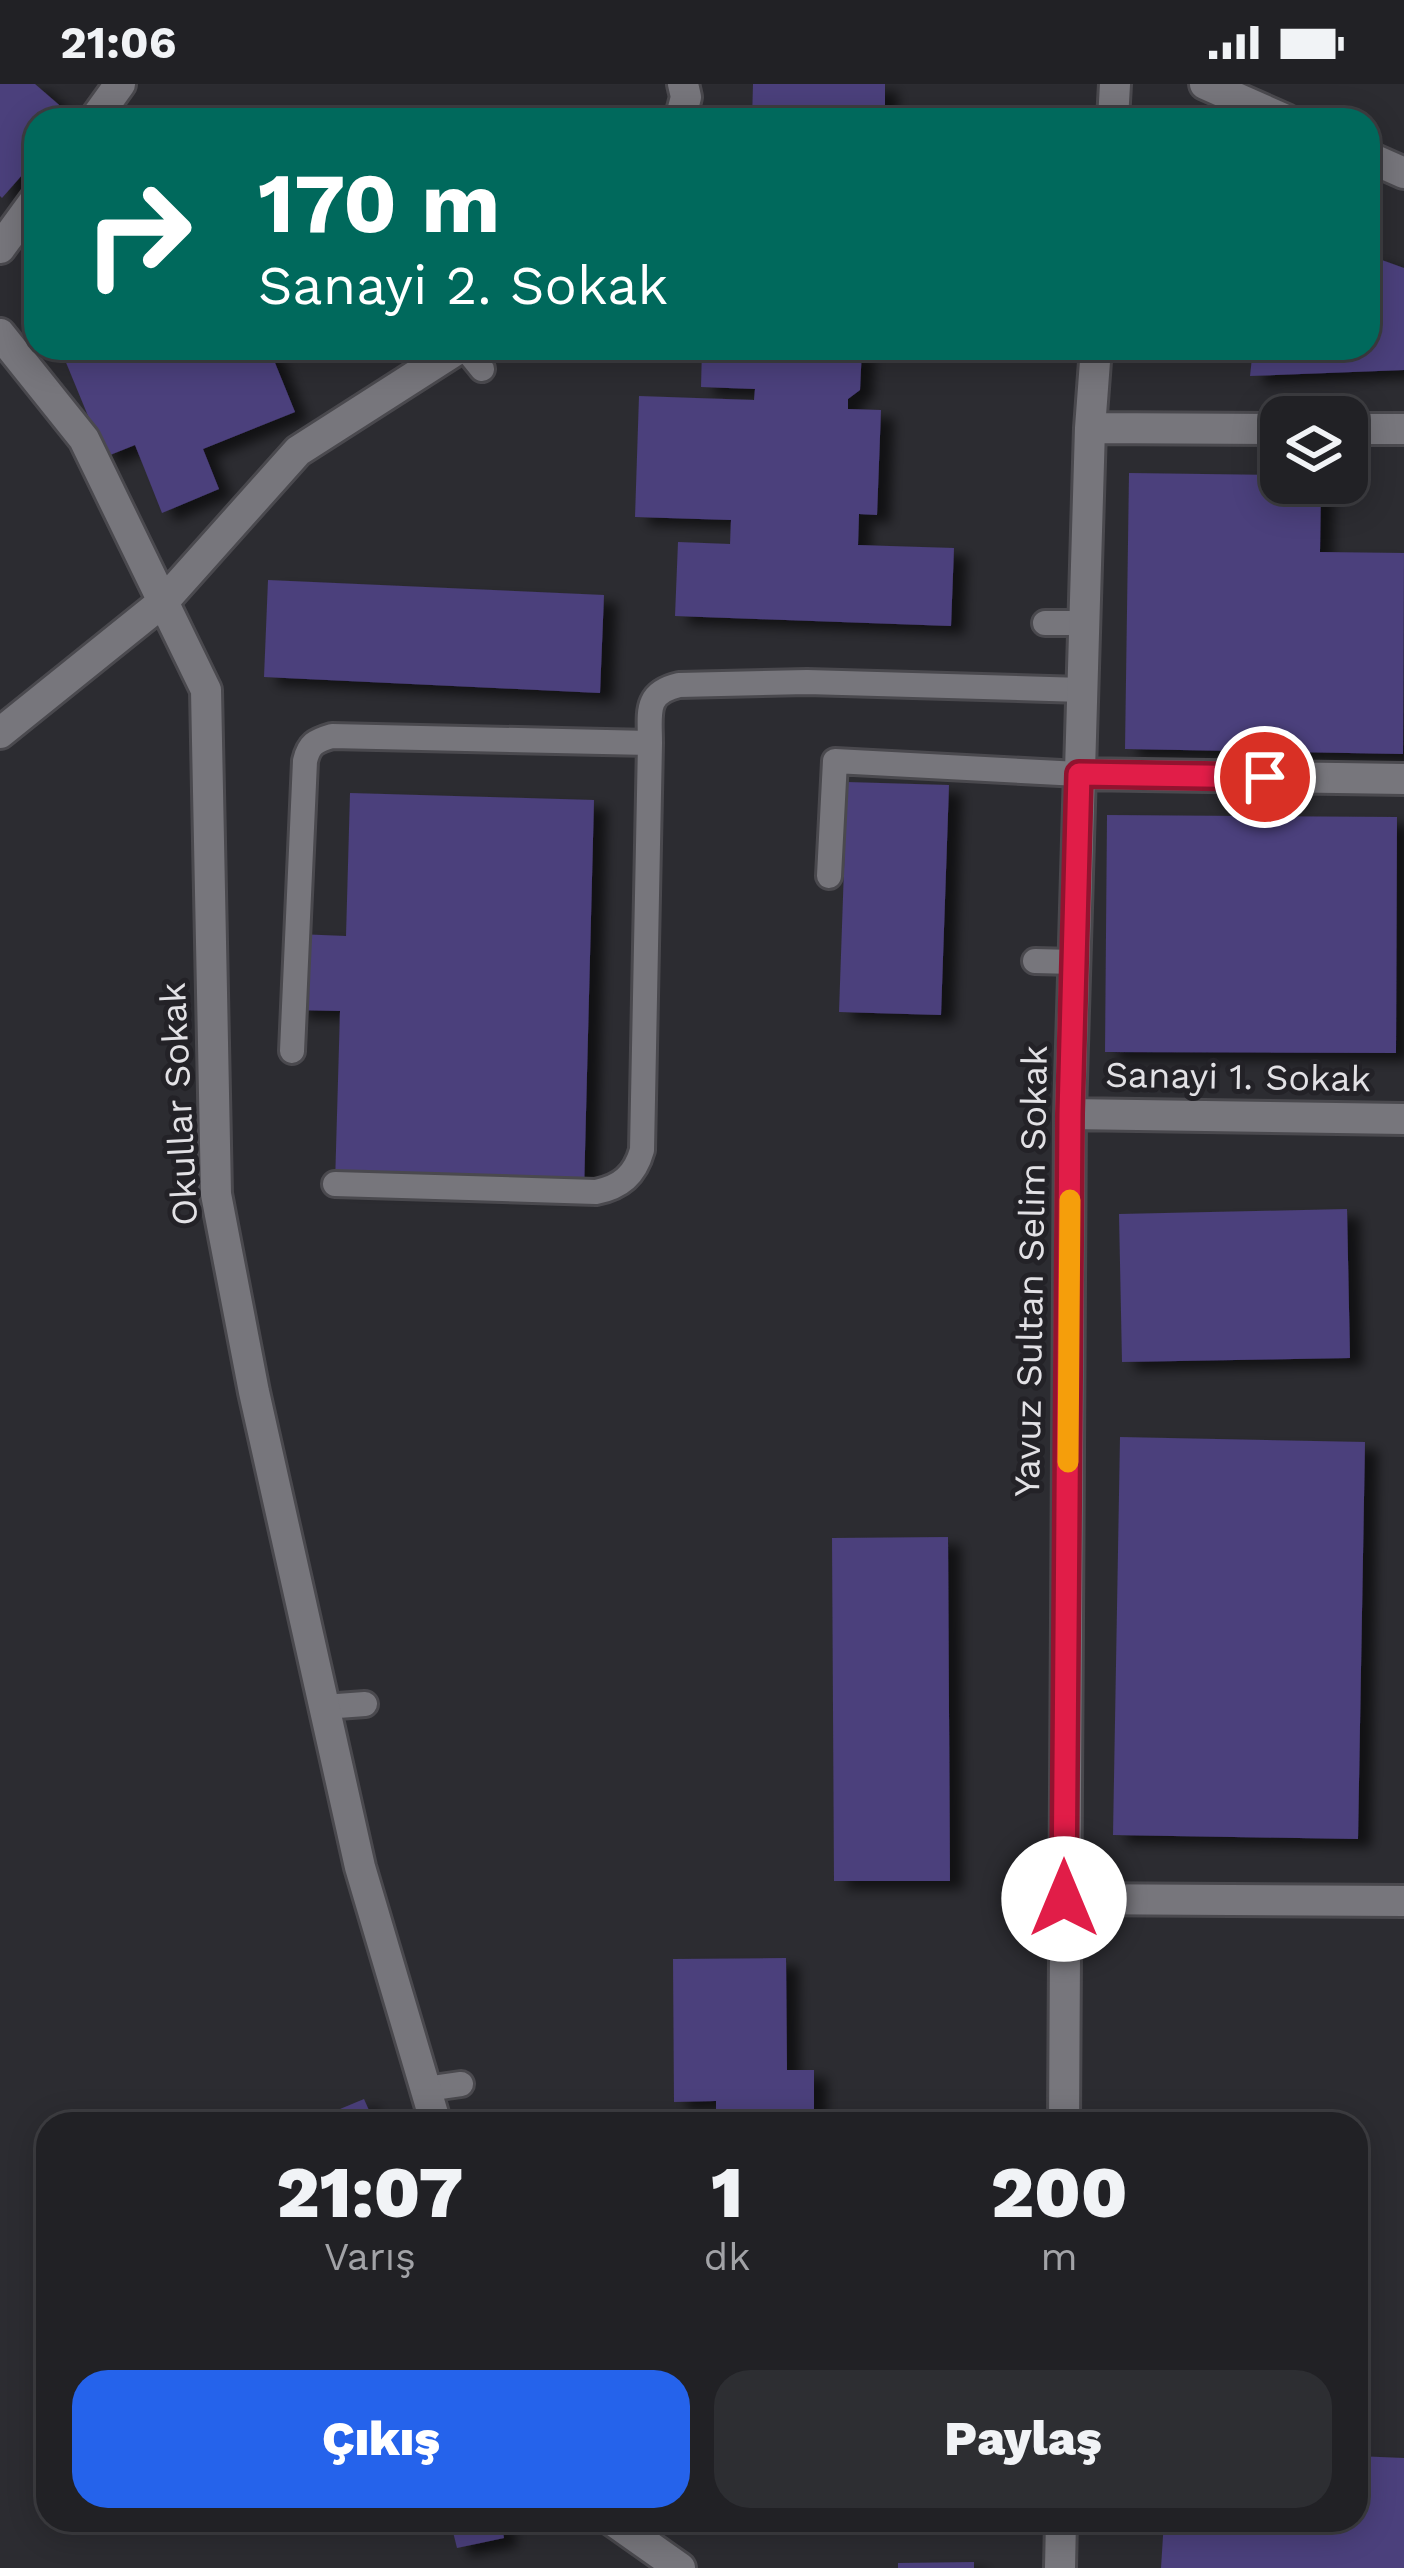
<!DOCTYPE html>
<html lang="tr">
<meta charset="utf-8">
<style>
:root{--surface:#212125;--page:#2d2e32;--text:#f1f3f6;--muted:#a2a3a7;--line:#3e3e42;--accent:#2563eb}
body{margin:0;font-family:"Work Sans",sans-serif;background:var(--page);color:var(--text);height:100vh;display:flex;flex-direction:column;font-size:45px;white-space:nowrap}
*{box-sizing:border-box;margin:0}
p{font-size:39px;color:var(--muted)}
.icon{flex:none;width:66px;height:66px;fill:none;stroke:currentColor;stroke-width:2;stroke-linecap:round;stroke-linejoin:round}
.map{position:relative;flex:1;overflow:hidden}
.side{position:absolute;left:36px;top:2028px;width:1332px;height:420px;display:flex;flex-direction:column;background:var(--surface);border-radius:36px;box-shadow:0 6px 30px #0003,0 0 0 3px var(--line)}
.side>*{flex:none}
.guide{position:absolute;left:24px;top:24px;width:1356px;height:252px;border-radius:36px;box-shadow:0 6px 30px #0003,0 0 0 3px var(--line);background:#00695c;color:#fff;overflow:hidden}
.fabs{position:absolute;left:1260px;top:312px;display:grid;gap:24px}
.fabs a{display:grid;place-items:center;width:108px;height:108px;border-radius:24px;background:var(--surface);box-shadow:0 6px 30px #0003,0 0 0 3px var(--line);font-size:60px}
.pin{position:absolute;display:grid;place-items:center;width:102px;height:102px;color:#fff;margin:-51px;border:6px solid #fff;border-radius:50%;box-shadow:0 3px 12px #0007}
.me{position:absolute;width:132px;margin:-66px;rotate:0deg;stroke-linejoin:round;filter:drop-shadow(0 0 9px #0008)}
.turn{display:flex;align-items:center;gap:42px;height:252px;padding:0 36px;font-size:54px}
.turn .icon{width:156px;height:156px;stroke-width:2.5}
.turn b{display:block;font-size:84px;line-height:102px}
.eta{display:flex;justify-content:space-evenly;align-items:center;height:204px;text-align:center}
.eta b{font-size:72px;font-weight:800;line-height:84px}
.action{display:flex;gap:24px;margin-top:auto;padding:24px 36px}
.action a{flex:1;height:138px;border-radius:36px;background:var(--accent);color:#fff;font-size:48px;font-weight:800;line-height:138px;text-align:center}
.action a+a{background:var(--page);color:var(--text)}
.status{display:flex;justify-content:space-between;align-items:center;height:84px;padding:0 60px;background:var(--surface);direction:ltr}
.status svg{height:33px;fill:currentColor}
.map>svg:first-child{display:block}
.building{fill:#4b3f7b;filter:url(#shadow)}
.lines{fill:none;stroke-linecap:round;stroke-linejoin:round}
.lane-casing{stroke:#4a494e;stroke-width:30}
.street-casing{stroke:#4a494e;stroke-width:36}
.lane{stroke:#77767c;stroke-width:24}
.street{stroke:#77767c;stroke-width:30}
.route-casing{stroke:#92132f;stroke-width:30}
.route{stroke:#e11d48;stroke-width:21}
.slow{stroke:#f59e0b;stroke-width:21}
.labels{text-anchor:middle;dominant-baseline:central;stroke-width:10;stroke-linejoin:round;paint-order:stroke}
.street-label{font-size:36px;fill:#e2e1e5;stroke:#232227}
</style>
<div class="status"><b>21:06</b><svg viewBox="0 0 49 12"><path d="M0 12V9h3v3zM5 12V6h3v6zM10 12V3h3v9zM15 12V0h3v12zM26 1h20v11H26zM47 4h2v5h-2z"/></svg></div>
<div class="map">
<svg width="1404" height="2484" viewBox="0 0 1404 2484">
<defs>
<filter id="shadow"><feDropShadow dx="13" dy="8" stdDeviation="6" flood-color="#0009"/></filter>
</defs>
<rect width="100%" height="100%" fill="#2c2c31"/>
<!-- building -->
<path class="building" d="M0,0H35L73,33L70,36H36V75L2,114L0,112Z
M753,0H885V36H752Z
M1368,171L1404,184V286L1250,292L1253,264H1368Z
M60,264H188L190,270L205,264H269L295,328L203,365L219,405L162,429L135,361L105,373Z
M702,264H862L860,306L848,315V325L881,326L877,431L859,430L858,461L954,464L951,542L675,532L678,458L730,460L731,436L635,433L639,312L754,316L755,305L701,303Z
M1129,389L1281,391V399H1321L1320,468L1404,469L1403,670L1125,665Z
M268,496L604,511L600,609L264,593Z
M847,698L949,701L941,931L839,928Z
M350,709L594,716L584,1107L335,1100L340,927L294,926L297,850L346,852Z
M1107,731L1397,733L1396,969L1105,968Z
M1347,1125L1350,1274L1122,1278L1119,1130Z
M1120,1353L1365,1358L1358,1755L1113,1751Z
M948,1453L950,1797H834L832,1454Z
M786,1874L787,1986H814V2040H716V2017L674,2018L673,1875Z
M364,2015L375,2040H304Z
M1356,2372L1404,2374V2484H1161L1164,2436H1356Z
M450,2436H501L504,2454L457,2464Z
M974,2478V2484H898V2479Z"/>
<g class="lines">
<defs>
<path id="lane" d="M465,264L482,285
M1045,539H1085
M829,792L835,677L1079,690
M1035,877L1074,878
M292,967L305,677C309,660 315,657 332,652L650,659C650,629 644,609 679,601L807,598L1083,606
M335,1100L596,1108C621,1103 635,1091 642,1066L650,659
M324,1623L365,1620
M1029,1814L1064,1815
M426,2005L461,2000"/>
<path id="street" d="M1205,0L1286,36
M94,36L120,0
M680,36L686,13L683,0
M1113,36L1115,0
M1368,73L1404,89
M0,164L36,115
M0,250L84,355L206,606L216,1110L254,1308L360,1783L436,2040
M1090,344L1281,345
M1347,345H1404
M0,649L164,517L298,367L459,264
M1079,690L1404,695
M1070,1030L1404,1035
M1064,1815L1404,1817
M1064,2040L1070,1030L1090,344L1096,264
M612,2436L680,2484
M1060,2484L1061,2436"/>
</defs>
<!-- lane casing -->
<use href="#lane" class="lane-casing"/>
<!-- street casing -->
<use href="#street" class="street-casing"/>
<!-- lane -->
<use href="#lane" class="lane"/>
<!-- street -->
<use href="#street" class="street"/>
</g>
<g class="lines">
<defs>
<path id="route" d="M1064,1815L1070,1030L1079,690L1265,693"/>
</defs>
<!-- route casing -->
<use href="#route" class="route-casing"/>
<!-- route -->
<use href="#route" class="route"/>
<!-- slow -->
<path class="slow" d="M1068,1378L1070,1116"/>
</g>
<g class="labels">
<!-- street labels -->
<g class="street-label">
<text transform="translate(1238 993) rotate(1)">Sanayi 1. Sokak</text>
<text transform="translate(179 1020) rotate(-93)">Okullar Sokak</text>
<text transform="translate(1031 1187) rotate(-89)">Yavuz Sultan Selim Sokak</text>
</g>
</g>
</svg>
<div class="fabs">
<a><svg class="icon" aria-label="layers" viewBox="0 0 24 24"><path d="M12 4l9 5-9 5-9-5zM3 14l9 5 9-5"/></svg></a>
</div>
<div class="pin" style="left:1265px;top:693px;background:#d93025"><svg class="icon" aria-label="arrive" viewBox="0 0 24 24"><path d="M6 21V4h12l-3 4 3 4H6"/></svg></div>
<svg class="me" style="left:1064px;top:1815px" viewBox="-20 -20 40 40"><circle r="19" fill="#fff"/><path d="M0-13L10 11 0 6-10 11z" fill="#e11d48"/></svg>
<div class="guide">
<div class="turn"><svg class="icon" aria-label="right" viewBox="0 0 24 24"><path d="M7 20v-9h11M14 6l5 5-5 5"/></svg><div><b>170 m</b>Sanayi 2. Sokak</div></div>
</div>
<section class="side">
<div class="eta">
<div><b>21:07</b><p>Varış</p></div>
<div><b>1</b><p>dk</p></div>
<div><b>200</b><p>m</p></div>
</div>
<div class="action"><a>Çıkış</a><a>Paylaş</a></div>
</section>
</div>
